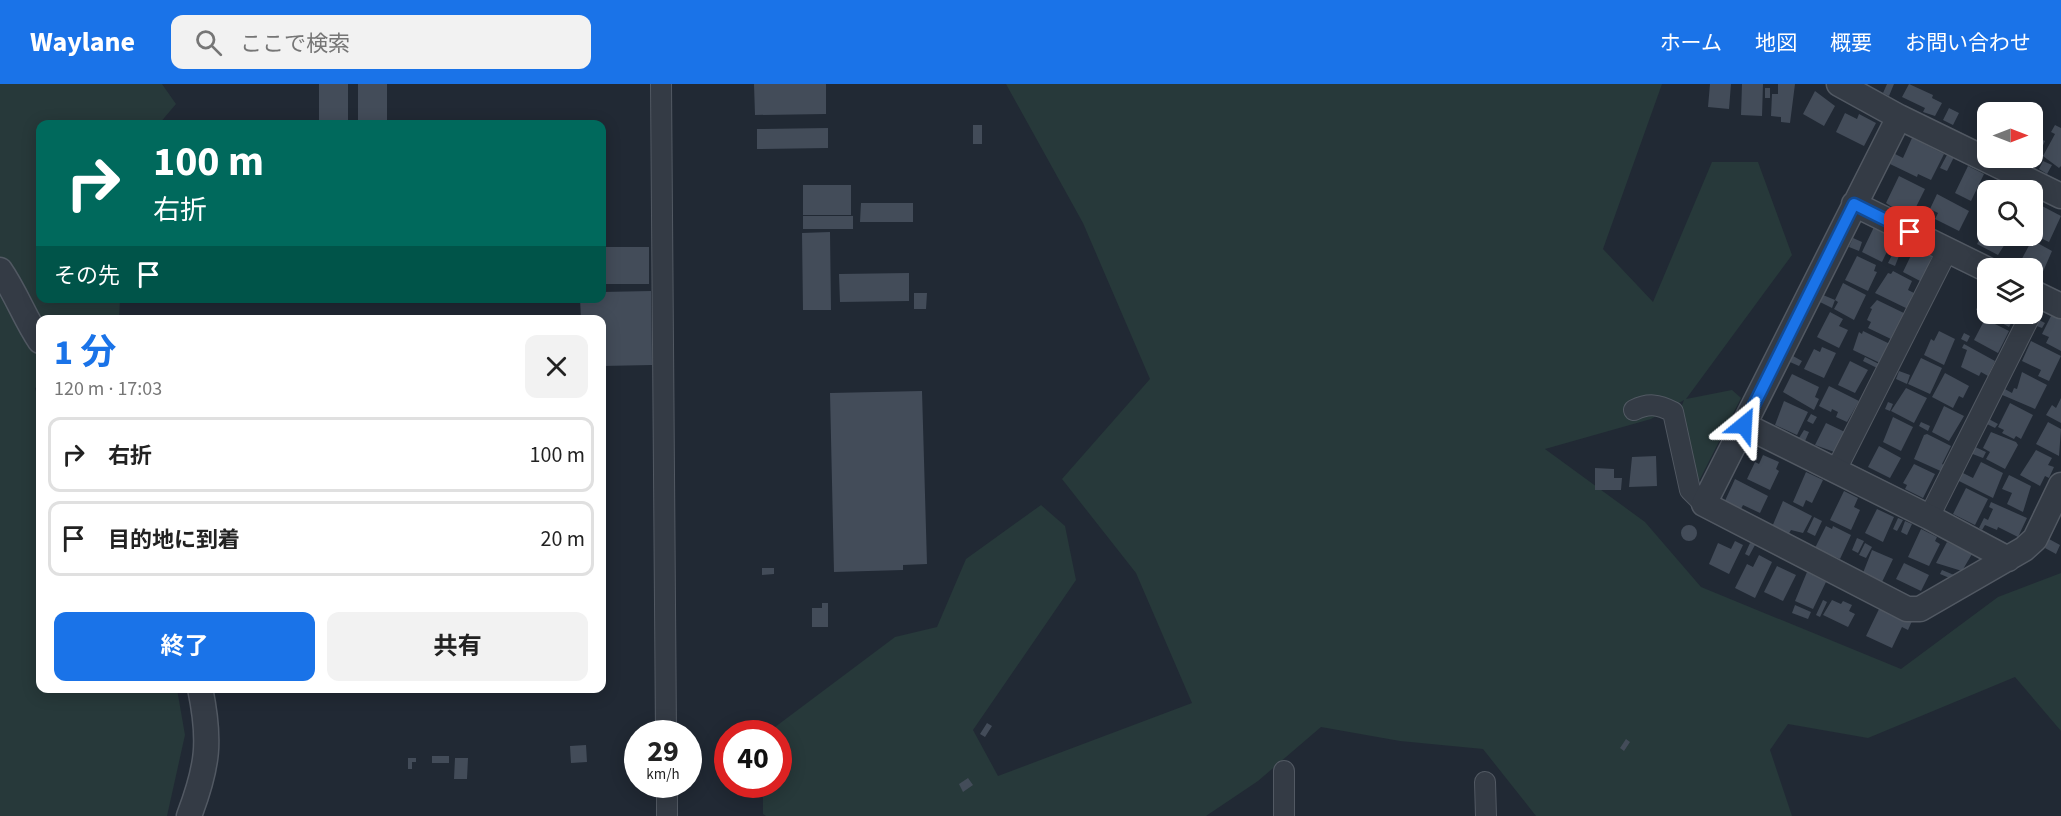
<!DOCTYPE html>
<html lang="ja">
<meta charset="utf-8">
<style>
:root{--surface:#fff;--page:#f2f2f2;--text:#222;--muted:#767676;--line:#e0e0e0;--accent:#1a73e8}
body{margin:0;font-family:"Source Sans 3","Noto Sans JP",sans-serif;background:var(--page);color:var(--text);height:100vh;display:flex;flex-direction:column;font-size:22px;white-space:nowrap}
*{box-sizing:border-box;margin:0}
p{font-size:20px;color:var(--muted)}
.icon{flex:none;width:33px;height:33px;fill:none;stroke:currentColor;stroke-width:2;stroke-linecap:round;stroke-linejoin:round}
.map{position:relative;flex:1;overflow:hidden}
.drawer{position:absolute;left:36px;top:231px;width:570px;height:378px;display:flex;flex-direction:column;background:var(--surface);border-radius:12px;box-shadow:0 3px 15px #0003}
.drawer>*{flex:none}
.top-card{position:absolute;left:36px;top:36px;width:570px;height:183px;border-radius:12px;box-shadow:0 3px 15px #0003;background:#00695c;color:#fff;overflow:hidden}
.needle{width:39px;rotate:90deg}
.controls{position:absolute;left:1977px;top:18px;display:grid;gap:12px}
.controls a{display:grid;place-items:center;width:66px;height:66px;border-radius:12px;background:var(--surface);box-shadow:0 3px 15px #0003;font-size:30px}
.speed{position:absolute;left:624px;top:636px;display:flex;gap:12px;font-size:30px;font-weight:700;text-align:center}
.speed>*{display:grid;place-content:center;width:78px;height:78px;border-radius:50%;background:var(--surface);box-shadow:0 3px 15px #0003;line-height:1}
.speed small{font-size:15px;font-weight:400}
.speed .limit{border:9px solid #d22;background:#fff;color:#111}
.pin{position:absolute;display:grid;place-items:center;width:51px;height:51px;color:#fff;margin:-26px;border-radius:12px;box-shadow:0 3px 9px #0006}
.me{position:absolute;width:66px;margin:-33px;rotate:27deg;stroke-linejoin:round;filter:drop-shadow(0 0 4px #0008)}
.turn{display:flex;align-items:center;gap:21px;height:126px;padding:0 18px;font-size:27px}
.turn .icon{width:78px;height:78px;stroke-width:2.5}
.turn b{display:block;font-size:42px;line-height:51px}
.then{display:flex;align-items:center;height:57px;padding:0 18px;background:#0003;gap:12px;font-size:22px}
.round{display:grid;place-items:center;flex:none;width:63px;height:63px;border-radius:12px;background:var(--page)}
.summary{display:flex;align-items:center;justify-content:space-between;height:102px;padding:0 18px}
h1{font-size:36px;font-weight:700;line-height:45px;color:var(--accent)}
.primary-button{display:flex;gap:12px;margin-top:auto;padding:12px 18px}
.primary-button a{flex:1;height:69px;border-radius:12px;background:var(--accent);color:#fff;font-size:24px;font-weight:700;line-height:69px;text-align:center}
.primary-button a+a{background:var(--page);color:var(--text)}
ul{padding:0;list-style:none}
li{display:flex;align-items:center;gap:18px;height:75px;margin:0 12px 9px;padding:0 6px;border:3px solid var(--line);border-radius:12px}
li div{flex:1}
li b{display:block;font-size:22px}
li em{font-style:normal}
header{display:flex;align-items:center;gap:36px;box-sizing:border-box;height:84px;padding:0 30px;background:var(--accent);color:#fff}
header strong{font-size:28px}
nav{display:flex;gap:33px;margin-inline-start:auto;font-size:21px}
.search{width:420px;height:54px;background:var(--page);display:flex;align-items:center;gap:15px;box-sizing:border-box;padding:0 21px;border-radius:12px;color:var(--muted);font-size:22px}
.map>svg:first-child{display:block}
.green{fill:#27393a}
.building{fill:#434c59}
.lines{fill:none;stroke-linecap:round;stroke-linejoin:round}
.minor-casing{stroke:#525963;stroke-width:22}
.tertiary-casing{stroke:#525963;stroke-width:27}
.minor{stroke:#343b45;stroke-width:20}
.tertiary{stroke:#343b45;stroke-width:24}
.route-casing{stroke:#114b97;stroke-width:15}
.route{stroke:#1a73e8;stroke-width:10}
</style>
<header>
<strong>Waylane</strong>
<div class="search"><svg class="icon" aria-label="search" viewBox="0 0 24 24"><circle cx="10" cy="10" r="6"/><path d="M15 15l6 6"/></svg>ここで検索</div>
<nav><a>ホーム</a><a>地図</a><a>概要</a><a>お問い合わせ</a></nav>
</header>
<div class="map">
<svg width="2061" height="732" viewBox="0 0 2061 732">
<rect width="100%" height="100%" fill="#212934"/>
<!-- green -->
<path class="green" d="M0,0H162L176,20L159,40H40V214L120,215L119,235L40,236V301L35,304L40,323V604L177,605L185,651L167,732H0Z
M1006,0H1662L1603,165L1653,218L1712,78H1758L1792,171L1686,315L1732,306L1741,314L1697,401L1679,329L1684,316L1651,335L1545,365L1645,438L1701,503L1901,585L1998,513L2061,489V647L2015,593L1868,654L1788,640L1770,666L1792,732H1536L1483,665L1400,657L1321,643L1258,697L1206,732H766L763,730V701L778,700V650L767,649L895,553L937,543L966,475L1041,421L1065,442L1076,496L973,646L998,692L1192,619L1136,489L1062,395L1150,295L1083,139Z"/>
<!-- building -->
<path class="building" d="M319,0H348V40H319Z
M358,0H387V40H358Z
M754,0H826V30L755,31Z
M1710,0H1731L1729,25L1708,23Z
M1742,0H1763L1762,32L1741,31Z
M1778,0H1795L1790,39L1781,38V33L1771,32L1772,10H1778Z
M1887,0H1894L1889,12L1883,9Z
M1909,0L1933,11L1932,14L1942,19L1935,32L1923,28L1925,24L1902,13Z
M1765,4H1770V14H1765Z
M1815,7L1835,22L1824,42L1803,30Z
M1949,24L1959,29L1953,41L1943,36Z
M1845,29L1857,35L1859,30L1876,39L1864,62L1836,48Z
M973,41H982V60H973Z
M2055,41L2061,44V82L2059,84L2043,72L2055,50L2051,48Z
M828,44V64L757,65V45Z
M2032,51L2045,57L2035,79L2023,74H2032Z
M1912,54L1944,70L1931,96L1918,90L1917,93L1890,80L1895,70L1903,74Z
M1948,69L1954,73L1947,87L1940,84Z
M2043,77L2052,81L2047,90L2039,85Z
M1968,82L1984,90L1971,117L1955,109Z
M1899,92L1925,105L1910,135L1886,119Z
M1997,98L2014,106H1992Z
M803,101H851V131H803Z
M1937,110L1969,127L1959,147L1935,135L1938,129L1930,125Z
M1988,116V130L1982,127Z
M861,119H913V138H860Z
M2042,122L2061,132L2049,158L2032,150V133L2037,132Z
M803,132H853V145H803Z
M1988,139V152H2010L1998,171L1977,160Z
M1874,143L1894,153L1882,178L1862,168Z
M830,148L831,226H803L802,149Z
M1853,154L1862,158L1859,167L1849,163Z
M1900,154L1904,156L1899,167L1895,164Z
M2032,156L2052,167L2038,199L2032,196V184L2018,182Z
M602,163H649V200H602Z
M1915,163L1932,172L1922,198L1903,188Z
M1893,169L1899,172L1895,182L1888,179Z
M1857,172L1876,181L1874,187L1877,188L1868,207L1845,196Z
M1893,187L1912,197L1908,206L1914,209L1911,214L1915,216L1910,226L1875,209L1888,189L1891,190Z
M909,189V217L840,218L839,190Z
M1843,199L1866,211L1854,236L1834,225L1838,218L1835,216Z
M651,207L652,281L602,282V236H581L580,214H602V208Z
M914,209H927L926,225H914Z
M1823,211L1835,216L1832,224L1820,218Z
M1877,216L1910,232L1906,241L1899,239L1891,255L1868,244L1871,238L1867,236L1872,225L1870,224Z
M1978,221L1984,225L1982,229L1976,226Z
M1830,228L1843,235L1839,242L1848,246L1839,264L1817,253Z
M1991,230H2016L2009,243L1989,232Z
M2052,230L2061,235V267L2046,259L2049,253L2042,250Z
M1985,235L2009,247L1998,269L1974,256Z
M2037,235L2045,239L2042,244L2034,241Z
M1863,247L1890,260L1880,279L1853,266L1859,248L1862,250Z
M1939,247L1955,255L1944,281L1924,271L1931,255L1934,257Z
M1964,249L1970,252L1967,258L1961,255Z
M2031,257L2061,272L2049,297L2038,292L2041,286L2022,277Z
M1964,260L1995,277L1988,292L1981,288L1979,292L1961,283L1967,266L1962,264Z
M1822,263L1836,269L1824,294L1804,285L1814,265L1820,268Z
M1793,272L1802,277L1799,282L1790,278Z
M1865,273L1883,282L1881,286L1863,277Z
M1921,274L1942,284L1930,310L1908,300Z
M1850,277L1868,286L1855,309L1838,301Z
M1899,287L1910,291L1907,300L1896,295Z
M2022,288L2047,301L2035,325L2000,310L2003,304L2012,309L2014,304L2017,305Z
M1945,289L1969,302L1963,314L1959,312L1953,324L1932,313Z
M1792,290L1819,303L1815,313L1819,315L1814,326L1783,308Z
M1829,302L1859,317L1847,338L1836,333L1838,328L1832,325L1831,328L1819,322Z
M1906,304L1927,314L1914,339L1891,327Z
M922,307L927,480L903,481V486L834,488L830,309Z
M2061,314V339L2046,331L2052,321L2056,324Z
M1784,317L1808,328L1797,351L1775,341Z
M1888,318L1893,320L1890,327L1885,325Z
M2010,319L2033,331L2021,355L2016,352L2014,355L2002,349L2004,346L1998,343Z
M1944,322L1964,332L1949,357L1932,348Z
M1811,330L1817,333L1813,340L1807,337Z
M1893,333L1913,343L1901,367L1883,358Z
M1987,334L1998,340L1995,344L1985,339Z
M1921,338L1930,342L1928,347L1919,342Z
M2048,338L2061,345L2059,372L2036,360Z
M1826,339L1847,349L1837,369L1815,361Z
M1804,346L1809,348L1805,357L1799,354Z
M1991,348L2016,358L2018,361L2005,385L1986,375L1990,368L1983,364Z
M1927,350L1951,362L1942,380L1948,383L1945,389L1914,375L1924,351Z
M1879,362L1901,374L1890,394L1868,383Z
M1973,362L1986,368L1983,374L1970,369Z
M2036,366L2052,374L2048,381L2054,383L2049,394L2045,392L2040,402L2020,391Z
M1763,371L1779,378L1776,385L1779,387L1770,406L1747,395L1755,378L1759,380Z
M1656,372L1657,402L1629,403L1632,373Z
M1981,378L2003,389L1993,414L1957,396L1961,388L1973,394Z
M1914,380L1935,390L1923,414L1905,405L1907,401L1903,399Z
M1595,384L1614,385V394H1622L1621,406H1595Z
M1806,388L1823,396L1812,419L1806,416L1803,423L1793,418Z
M2009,391L2031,402L2023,428L2007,420L2012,409L2002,405Z
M1735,395L1768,412L1760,429L1743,421L1740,427L1724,419Z
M1966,404L1988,415L1975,441L1953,430Z
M1844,407L1858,414L1854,423L1860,426L1851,446L1830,436Z
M1783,417L1812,432L1803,449L1791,446L1788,451L1772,443Z
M1991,418L2027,434L2018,453L1998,443L1997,446L1985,441L1982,446L1979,444L1984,434L1988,436L1993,425L1989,423Z
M1877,425L1894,433L1883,458L1865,449Z
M1814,433L1822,437L1815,452L1807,448Z
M1898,434L1903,436L1897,447L1893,445Z
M1905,437L1912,440L1907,451L1901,448Z
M1681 449a8 8 0 1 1 16 0a8 8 0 1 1-16 0Z
M1826,442L1832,445L1833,442L1851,451L1840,475L1815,464Z
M1921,445L1937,453L1935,457L1940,460L1929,482L1908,473Z
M1857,454L1864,457L1858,469L1852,466Z
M2049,455L2060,461L2056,470L2045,464Z
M1735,457L1743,461L1729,490L1709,480L1718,459L1731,465Z
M1947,458L1972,470L1962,487L1936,479Z
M1750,459L1755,461L1749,472L1745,470Z
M1865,459L1872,463L1866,474L1859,471Z
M1872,466L1893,475L1882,498L1863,489Z
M1759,471L1772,478L1755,514L1735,504L1747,480L1753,483Z
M1904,479L1929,491L1921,507L1896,495Z
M1777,482L1796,491L1783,517L1764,508Z
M762,484H774V490L762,491Z
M1942,486L1954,491L1952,495L1940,490Z
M1807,488L1826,498L1813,525L1795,517Z
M1823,516L1827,518L1820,533L1816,531Z
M1832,516L1841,520L1843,517L1852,521L1849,527L1855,530L1848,543L1823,531Z
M822,519H828V543H812V524H822Z
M1795,521L1811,528L1808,535L1792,529Z
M1880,523L1912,537L1908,546L1902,543L1892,564L1866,552Z
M987,639L992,642L985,653L980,650Z
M1626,655L1630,658L1624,667L1620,664Z
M586,661L587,678L571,679L570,662Z
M432,672H449V679H432Z
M408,674H416V678H412V685H408Z
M455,674H468L467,695H454Z
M968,694L973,701L963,708L959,700Z"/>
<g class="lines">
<defs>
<path id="minor" d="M661,0L666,650
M1634,326C1648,319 1658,320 1673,328L1690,406L1704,420
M1835,388L1947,167
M1929,433L2031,230
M1284,687V732
M1485,698L1486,732
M667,700V732"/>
<path id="tertiary" d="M1839,0L1899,33L2061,112
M1899,33L1704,420L1907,525H1920L2024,465L2035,455L2061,401
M1854,120L1988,186
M0,186C16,209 25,235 40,257
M2032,208L2061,222
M1744,341L1929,433L2008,475
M189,732C208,682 211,657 200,604"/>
</defs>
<!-- minor casing -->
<use href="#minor" class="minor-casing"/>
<!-- tertiary casing -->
<use href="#tertiary" class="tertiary-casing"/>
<!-- minor -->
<use href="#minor" class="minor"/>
<!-- tertiary -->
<use href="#tertiary" class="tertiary"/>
</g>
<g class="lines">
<defs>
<path id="route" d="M1744,341L1854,120L1910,148"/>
</defs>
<!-- route casing -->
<use href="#route" class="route-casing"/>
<!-- route -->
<use href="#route" class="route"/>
</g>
</svg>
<div class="controls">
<a><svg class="needle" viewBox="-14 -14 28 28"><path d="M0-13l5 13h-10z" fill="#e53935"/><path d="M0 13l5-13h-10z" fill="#767676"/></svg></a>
<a><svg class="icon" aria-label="search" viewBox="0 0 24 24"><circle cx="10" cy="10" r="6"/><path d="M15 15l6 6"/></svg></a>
<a><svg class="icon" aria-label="layers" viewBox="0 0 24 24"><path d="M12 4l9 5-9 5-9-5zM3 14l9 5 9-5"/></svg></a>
</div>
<div class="speed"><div>29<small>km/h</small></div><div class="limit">40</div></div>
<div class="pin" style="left:1910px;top:148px;background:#d93025"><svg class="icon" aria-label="arrive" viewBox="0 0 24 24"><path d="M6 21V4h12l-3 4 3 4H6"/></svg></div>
<svg class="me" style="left:1744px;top:341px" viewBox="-20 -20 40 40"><path d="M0-17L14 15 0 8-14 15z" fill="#1a73e8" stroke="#fff" stroke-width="4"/></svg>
<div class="top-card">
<div class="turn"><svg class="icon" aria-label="right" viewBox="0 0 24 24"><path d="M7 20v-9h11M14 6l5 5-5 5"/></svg><div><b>100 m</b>右折</div></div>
<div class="then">その先<svg class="icon" aria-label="arrive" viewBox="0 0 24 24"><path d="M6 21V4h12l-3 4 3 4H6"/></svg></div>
</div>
<section class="drawer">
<div class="summary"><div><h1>1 分</h1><p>120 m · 17:03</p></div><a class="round"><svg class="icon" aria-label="close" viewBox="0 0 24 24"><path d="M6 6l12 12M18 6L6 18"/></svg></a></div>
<ul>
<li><svg class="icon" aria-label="right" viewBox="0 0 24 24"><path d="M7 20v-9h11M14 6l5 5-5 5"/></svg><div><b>右折</b></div><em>100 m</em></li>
<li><svg class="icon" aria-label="arrive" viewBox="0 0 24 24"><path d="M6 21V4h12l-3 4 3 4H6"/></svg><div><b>目的地に到着</b></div><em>20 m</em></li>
</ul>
<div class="primary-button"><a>終了</a><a>共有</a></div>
</section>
</div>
